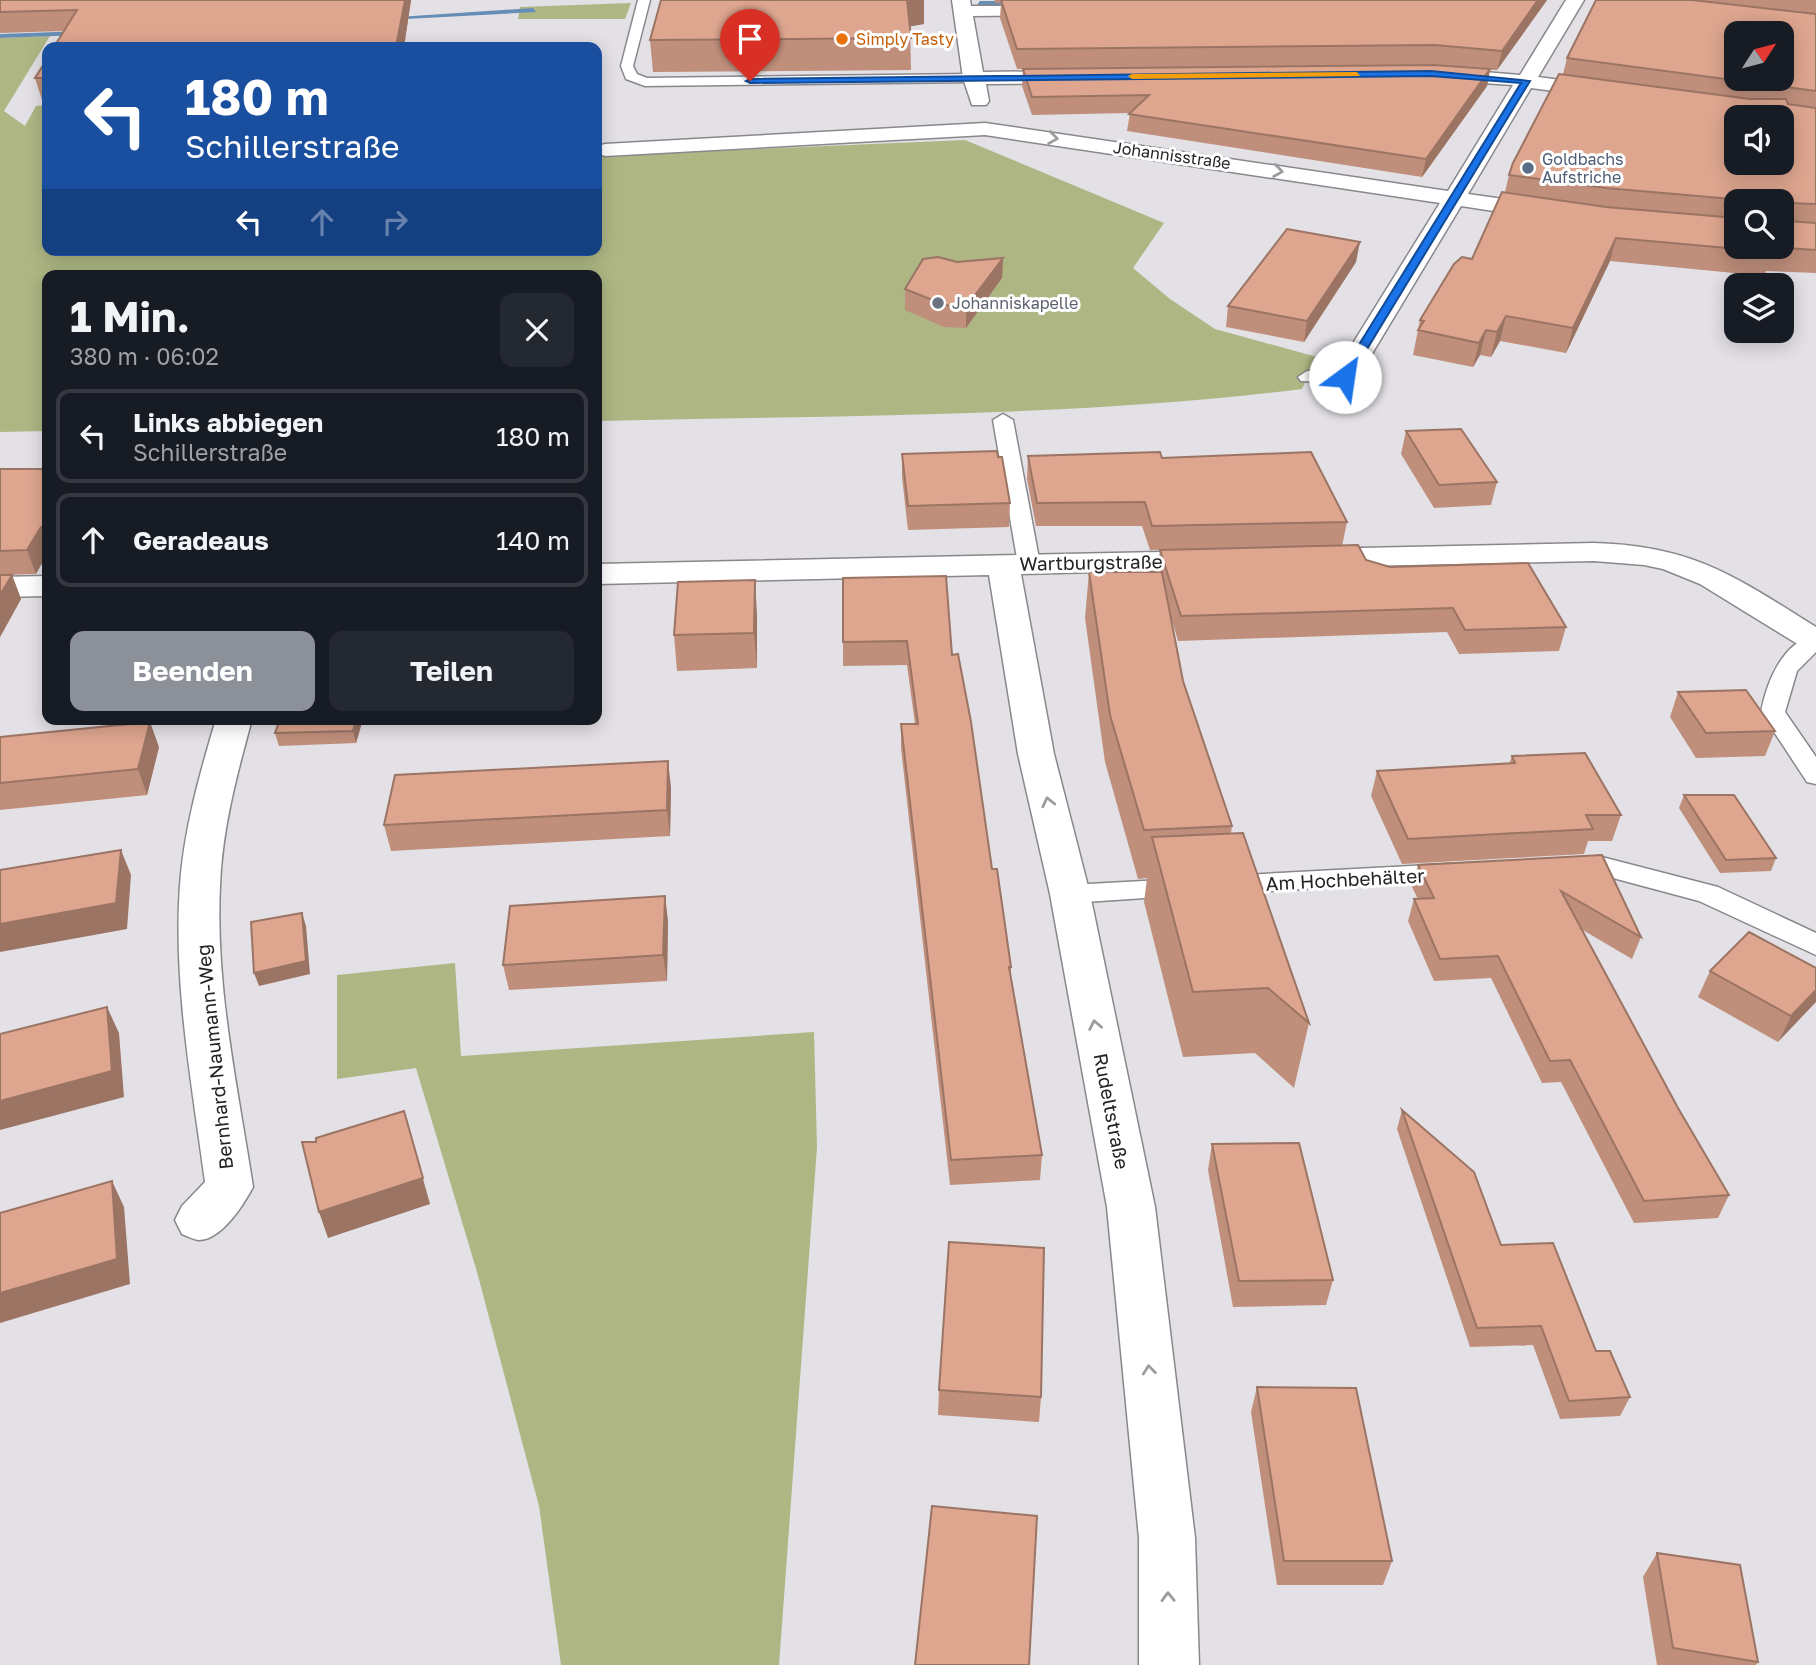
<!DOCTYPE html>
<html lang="de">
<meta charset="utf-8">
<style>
:root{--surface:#171b24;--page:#242831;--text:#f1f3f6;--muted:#9ea1a6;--line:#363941;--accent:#8c9099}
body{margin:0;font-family:"Golos Text",sans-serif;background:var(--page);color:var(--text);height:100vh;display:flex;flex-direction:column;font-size:26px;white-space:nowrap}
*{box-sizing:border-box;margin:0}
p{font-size:23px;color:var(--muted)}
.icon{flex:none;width:38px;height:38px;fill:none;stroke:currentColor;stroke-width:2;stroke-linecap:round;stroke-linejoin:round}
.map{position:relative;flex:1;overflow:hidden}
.drawer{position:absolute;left:42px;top:270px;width:560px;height:455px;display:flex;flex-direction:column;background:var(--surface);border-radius:14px;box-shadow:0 4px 18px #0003}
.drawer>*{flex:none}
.top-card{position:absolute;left:42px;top:42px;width:560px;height:214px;border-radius:14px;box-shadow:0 4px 18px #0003;background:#1a4fa0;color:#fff;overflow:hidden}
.needle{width:46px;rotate:54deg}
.buttons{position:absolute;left:1724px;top:21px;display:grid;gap:14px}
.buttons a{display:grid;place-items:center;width:70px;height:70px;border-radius:14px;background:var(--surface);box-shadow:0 4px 18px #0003;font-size:35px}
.pin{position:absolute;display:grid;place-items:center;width:60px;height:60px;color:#fff;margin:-72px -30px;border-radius:50% 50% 50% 0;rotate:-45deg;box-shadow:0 0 7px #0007}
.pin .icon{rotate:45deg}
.me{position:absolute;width:77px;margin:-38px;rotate:31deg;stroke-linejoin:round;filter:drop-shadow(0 0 5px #0008)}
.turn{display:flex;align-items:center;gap:24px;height:147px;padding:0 28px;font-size:32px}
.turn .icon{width:91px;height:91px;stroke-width:2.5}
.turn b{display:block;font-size:49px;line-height:60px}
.lanes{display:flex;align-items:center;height:66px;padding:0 28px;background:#0003;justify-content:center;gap:35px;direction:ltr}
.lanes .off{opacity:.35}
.round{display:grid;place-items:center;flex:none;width:74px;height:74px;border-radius:14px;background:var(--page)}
.head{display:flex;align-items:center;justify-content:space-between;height:119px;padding:0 28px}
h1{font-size:42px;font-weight:700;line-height:52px}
.primary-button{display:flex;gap:14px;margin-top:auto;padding:14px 28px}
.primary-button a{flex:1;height:80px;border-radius:14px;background:var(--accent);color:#fff;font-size:28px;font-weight:700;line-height:80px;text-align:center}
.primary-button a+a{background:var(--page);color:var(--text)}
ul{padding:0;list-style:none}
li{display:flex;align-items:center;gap:21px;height:94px;margin:0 14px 10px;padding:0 14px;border:4px solid var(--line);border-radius:14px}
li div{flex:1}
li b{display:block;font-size:26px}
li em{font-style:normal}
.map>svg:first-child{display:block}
.green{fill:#aeb784}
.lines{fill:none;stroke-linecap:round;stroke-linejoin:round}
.stream{fill:#668db5;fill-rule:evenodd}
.service-casing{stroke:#8a878c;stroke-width:3}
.minor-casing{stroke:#8a878c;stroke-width:3}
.service{fill:#fff;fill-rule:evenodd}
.minor{fill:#fff;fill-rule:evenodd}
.wall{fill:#bf8f7b;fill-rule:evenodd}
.shaded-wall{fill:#9b7464}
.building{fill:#dea68f;stroke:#9b7464;stroke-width:2;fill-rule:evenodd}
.oneway{stroke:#9c9c9c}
.route{fill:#1a73e8;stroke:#114b97;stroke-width:2}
.slow{fill:#f59e0b}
.food-dot{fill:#e8710a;stroke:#fff;stroke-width:2.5}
.service-dot{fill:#5c6f8a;stroke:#fff;stroke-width:2.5}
.worship-dot{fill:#6b7280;stroke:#fff;stroke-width:2.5}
.labels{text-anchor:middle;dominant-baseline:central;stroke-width:6;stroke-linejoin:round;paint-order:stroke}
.far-food-label{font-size:16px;fill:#c56008;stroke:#fff;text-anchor:start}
.far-street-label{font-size:16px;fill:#232224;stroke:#fff}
.far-service-label{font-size:16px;fill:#4e5e75;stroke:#fff;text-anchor:start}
.far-worship-label{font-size:16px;fill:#5b616d;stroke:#fff;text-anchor:start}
.street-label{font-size:19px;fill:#232224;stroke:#fff}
</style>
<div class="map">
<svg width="1816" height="1665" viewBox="0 0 1816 1665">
<rect width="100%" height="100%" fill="#e3e0e6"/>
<!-- green -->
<path class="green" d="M631,3L625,19H518L520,7Z
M50,36L4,111L25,126L36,106L47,105V134L42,135L47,138V250H597V156L965,140L1164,223L1133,268L1170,299L1215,329L1317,357L1302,389C1069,418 832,415 597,421V275H47V431L0,432V38Z
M455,963L461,1056L814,1032L817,1147L779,1665H561L539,1506L477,1272L416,1068L337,1079V975Z"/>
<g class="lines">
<!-- stream -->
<path class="stream" d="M980,1H1016L1020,3L1016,5H977Z
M533,8L536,12L387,20L383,18Z
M84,31L81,35L0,38V34Z"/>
<defs>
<path id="service" d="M638,0H650L633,66L637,74L647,78L973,74L980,78L973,82L645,86L626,79L621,66Z
M1307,371H1345L1354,377L1345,383L1301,381L1298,377Z
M1003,414L1013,420L1040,564L1037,569H1021L1018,564L993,420Z
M1816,634V652L1797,671L1785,712L1816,757V784L1807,782L1761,712C1767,681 1782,643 1816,634Z
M1598,856L1718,887L1816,933V955L1699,901L1598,874L1575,875L1566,872L1562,866L1566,860Z
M1449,864L1459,867L1462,873L1459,879L1225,894L1215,892L1211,885L1215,878L1225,876Z
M1180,879L1190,881L1194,888L1190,895L1070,903L1060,901L1056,894L1060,887L1070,885Z"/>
<path id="minor" d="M952,0H970L971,6H1057L1060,10L1051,15L973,16L983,72L1075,71L1085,77L1075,83L986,84L989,101L986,105H972L963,78Z
M1566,0H1584L1538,77L1606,86L1616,92L1606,98L1531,88L1468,194L1546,205L1554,207L1557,212L1554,217L1546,219L1461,206L1358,377L1355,383L1345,385L1335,383L1332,377L1440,203L985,135L605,156L597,153L598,146L605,144L985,123L1448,191L1513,85L1436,80L1426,74L1436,68L1520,75Z
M1594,543C1694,546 1734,576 1816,627V651L1804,648L1700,584L1663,569L1644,565L1594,561L1313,567L1302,565L1297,558L1302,551L1313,549Z
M1210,551L1221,553L1226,560L1221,567L1210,569L1021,574L1054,754L1090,894L1155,1207L1195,1538L1199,1665H1139V1538L1107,1207L1050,894L1018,754L989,575L597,584V564Z
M47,576V596L0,597V577Z
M216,719H252C237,774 222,829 220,886C215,987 238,1088 253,1187C244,1204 221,1241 198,1240C193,1239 187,1236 182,1234L175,1220L182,1206L205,1182C192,1084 173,984 180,885C184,829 200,773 216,719Z"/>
</defs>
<!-- service casing -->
<use href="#service" class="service-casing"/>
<!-- minor casing -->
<use href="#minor" class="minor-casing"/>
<!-- service -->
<use href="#service" class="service"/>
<!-- minor -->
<use href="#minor" class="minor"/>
</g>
<!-- wall -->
<path class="wall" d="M0,0H411L404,47H54L64,31L0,33Z
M661,0H924V24L910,26L911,70L653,72L650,40Z
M994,0H1547L1497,70H1490L1487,86L1422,177L1127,131L1130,113L1032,115L1022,86L1023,69L1431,64L1017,69L1000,18L1001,3H995Z
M1596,0H1816V273L1766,271L1765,276L1610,261L1566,353L1500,341L1491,357L1480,355L1473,367L1413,355L1420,320L1472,259L1505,192L1509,175L1563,74L1567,58ZM1736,201H1782L1736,247Z
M47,59V100H42L35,78Z
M1003,258L1002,278L966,328L944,327L905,310V289Z
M1356,262L1304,342L1226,327L1228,306Z
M1406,431L1497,482L1491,505L1434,508L1401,454Z
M902,454L1010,503L1009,527L908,530L902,477Z
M1028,456L1162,458L1347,522L1342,546L1366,560L1566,627L1559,651L1459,654L1447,632L1178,641L1171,616L1183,681L1232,826L1231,833L1309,1023L1294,1088L1255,1053L1183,1057L1144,902L1147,878L1138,879L1105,762L1085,618L1089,572H1157L1160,550L1337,546L1150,550L1142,526H1036L1027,479Z
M0,469H47V554L36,574L2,575H12L21,599L0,637Z
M843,578L952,655L992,869L1011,967V978L1042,1155L1040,1180L950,1185L901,748V724H915L907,665L843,666Z
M757,615V668L677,671L674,635Z
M1678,692L1775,731L1765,756L1696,758L1670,717Z
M280,719H363L356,743L279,746L275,733Z
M0,737L159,747L147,795L0,810Z
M1512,756L1621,815L1612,841H1588L1584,854L1402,864L1371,796L1377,771L1509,764Z
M671,787L670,836L391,851L384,825Z
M1684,795L1776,858L1771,871L1720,873L1679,808Z
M1602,855L1641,937L1632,959L1581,929L1678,1108L1729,1195L1718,1218L1634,1223L1561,1082L1542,1083L1491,978L1434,981L1408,921L1414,899H1418L1412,887L1418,865Z
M665,896L668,922L667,981L509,990L503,965Z
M1816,968L1778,1042L1698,997L1710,971Z
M1402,1110L1501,1245L1596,1351L1630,1397L1620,1416L1560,1419L1533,1345L1470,1347L1397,1129Z
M1212,1144L1333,1280L1326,1305L1233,1307L1208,1170Z
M1257,1387L1392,1561L1383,1585H1277L1251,1412Z
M939,1390L1041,1397L1039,1422L938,1415Z
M1657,1553L1758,1662L1756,1665H1657L1643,1577Z"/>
<!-- shaded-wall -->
<path class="shaded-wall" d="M405,0H411L404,47H396Z
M907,0H924V24L907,27Z
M1538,0H1547L1497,70L1502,51Z
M1490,69L1487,86L1422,177L1426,159Z
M1616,238L1610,261L1566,353L1573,328Z
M1360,242L1356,262L1304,342L1307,321Z
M1003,258L1002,278L966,328V307Z
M1506,316L1500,341L1491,357L1497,332Z
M1486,330L1480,355L1473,367L1479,343Z
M41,527L47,545V554L36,574L27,550Z
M12,575L21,599L0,637V595Z
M755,580L757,615V668L754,633Z
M356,719H363L356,743L353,731Z
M150,722L159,747L147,795L138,769Z
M668,761L671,787L670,836L667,810Z
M121,850L131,875L127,929L0,952V924Z
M665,896L668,922L667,981L663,955Z
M302,913L306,926L310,974L259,986L254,973Z
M1816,990V1002L1778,1042L1791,1016Z
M107,1007L119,1033L124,1097L0,1130V1101Z
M404,1111L430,1204L328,1238L319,1212Z
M112,1181L124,1207L130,1284L0,1323V1293Z"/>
<!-- building -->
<path class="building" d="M0,0H405L396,47H54L77,10L0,12Z
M661,0H907L911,38L650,40Z
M1001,0H1538L1502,51L1435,45L1017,49Z
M1596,0H1692L1816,14V91L1567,58ZM1736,33H1782V79H1736Z
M47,59V78H35Z
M1434,65L1490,69L1426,159L1129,114L1149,95L1032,97L1023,69Z
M1559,74L1750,99H1786L1788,104L1816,108V204L1790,203L1787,205L1788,221L1816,223V250L1770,247L1773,252L1616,238L1573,328L1506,316L1497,332L1486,330L1479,343L1418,330L1424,321L1420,320L1454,264L1462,257L1472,259L1502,192L1606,207L1736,218V247H1782V201H1745L1743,200L1606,188L1509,175L1513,163ZM1736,117H1782V163H1736Z
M1287,229L1360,242L1307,321L1228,306Z
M938,257L957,262L1003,258L966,307L945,305L905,289L923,259Z
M1461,429L1497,482L1439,485L1406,431Z
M997,451L998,457H1002L1010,503L908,506L902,454Z
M1160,452L1162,458L1311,452L1347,522L1152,526L1145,502L1037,503L1028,456Z
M0,469H47V527H41L27,550L0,551Z
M1358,545L1366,560L1390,567L1528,563L1566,627L1465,630L1453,608L1181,616L1160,550Z
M1089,572H1162L1183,681L1232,826L1144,830L1110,715Z
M0,575H12L0,595Z
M946,576L952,655L958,654L971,722L992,869H997L1011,967H1009L1042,1155L951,1160L901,724H918L907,641L843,642V578Z
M755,580L754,633L674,635L678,582Z
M1746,690L1775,731L1706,733L1678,692Z
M280,719H356L353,731L275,733Z
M150,722L138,769L0,783V737Z
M1585,753L1621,815H1586L1593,829L1408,839L1377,771L1515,763L1512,756Z
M668,761L667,810L384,825L395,775Z
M1684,795H1734L1776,858L1726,860Z
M1243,833L1309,1023L1268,988L1193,992L1152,837Z
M121,850L116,903L0,924V870Z
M1602,855L1641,937L1561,891L1678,1108L1729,1195L1644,1201L1570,1060L1550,1061L1498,956L1440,959L1414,899L1434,898L1418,865Z
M665,896L663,955L503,965L510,906Z
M302,913L306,961L254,973L251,922Z
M1749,932L1816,968V990L1791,1016L1710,971Z
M107,1007L112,1071L0,1101V1034Z
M1402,1110L1474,1172L1501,1245L1553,1243L1596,1351H1610L1630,1397L1569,1401L1541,1326L1477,1328Z
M404,1111L423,1178L319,1212L302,1142H316V1138Z
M1299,1143L1333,1280L1239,1281L1212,1144Z
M112,1181L117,1259L0,1293V1213Z
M949,1242L1044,1248L1041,1397L939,1390Z
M1257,1387L1356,1388L1392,1561H1284Z
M932,1506L1037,1516L1029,1665H915Z
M1657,1553L1740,1565L1758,1662L1673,1648Z"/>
<!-- one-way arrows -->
<defs><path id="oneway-chevron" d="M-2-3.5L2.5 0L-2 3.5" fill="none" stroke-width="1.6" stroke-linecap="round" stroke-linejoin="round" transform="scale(1.75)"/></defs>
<g class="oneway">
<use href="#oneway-chevron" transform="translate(1053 138) rotate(8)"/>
<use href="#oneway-chevron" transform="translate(1278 171) rotate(8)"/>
<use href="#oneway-chevron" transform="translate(1048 802) rotate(-103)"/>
<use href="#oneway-chevron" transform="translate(1095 1025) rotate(-101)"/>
<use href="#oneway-chevron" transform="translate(1149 1370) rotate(-96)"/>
<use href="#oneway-chevron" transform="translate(1168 1597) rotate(-91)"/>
</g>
<!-- route -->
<path class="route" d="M1431,71L1530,81L1350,377L1345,381L1339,377L1521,83L1431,76L750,83L746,81L750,79Z"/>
<!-- slow -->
<path class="slow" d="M1357,72L1360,76L1132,79L1128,76L1132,74Z"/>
<!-- markers -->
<circle class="food-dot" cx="842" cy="39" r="7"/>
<circle class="service-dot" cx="1528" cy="168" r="7"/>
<circle class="worship-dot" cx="938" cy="303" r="7"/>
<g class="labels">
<!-- far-food labels -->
<g class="far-food-label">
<text x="856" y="39">Simply Tasty</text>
</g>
<!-- far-street labels -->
<g class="far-street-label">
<text transform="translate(1172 155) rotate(8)">Johannisstraße</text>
</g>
<!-- far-service labels -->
<g class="far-service-label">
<text x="1542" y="159">Goldbachs<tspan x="1542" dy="18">Aufstriche</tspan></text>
</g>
<!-- far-worship labels -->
<g class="far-worship-label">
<text x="952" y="303">Johanniskapelle</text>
</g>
<!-- street labels -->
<g class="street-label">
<text transform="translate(1091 562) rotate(-1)">Wartburgstraße</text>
<text transform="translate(1345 879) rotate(-3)">Am Hochbehälter</text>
<text transform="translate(214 1057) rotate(-96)">Bernhard-Naumann-Weg</text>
<text transform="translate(1112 1111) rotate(79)">Rudeltstraße</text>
</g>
</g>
</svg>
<div class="buttons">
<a><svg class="needle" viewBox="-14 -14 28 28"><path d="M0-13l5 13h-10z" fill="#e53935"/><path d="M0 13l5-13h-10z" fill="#9ea1a6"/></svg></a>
<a><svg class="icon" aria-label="sound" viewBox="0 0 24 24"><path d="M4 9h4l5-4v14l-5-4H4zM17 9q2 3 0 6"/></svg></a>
<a><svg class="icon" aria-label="search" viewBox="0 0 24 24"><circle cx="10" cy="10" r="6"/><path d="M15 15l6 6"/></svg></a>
<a><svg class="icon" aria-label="layers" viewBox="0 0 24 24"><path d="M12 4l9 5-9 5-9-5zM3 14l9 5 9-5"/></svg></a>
</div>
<div class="pin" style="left:750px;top:81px;background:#d93025"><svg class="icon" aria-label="arrive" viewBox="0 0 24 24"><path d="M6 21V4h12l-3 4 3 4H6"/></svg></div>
<svg class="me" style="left:1345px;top:377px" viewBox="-20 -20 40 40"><circle r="19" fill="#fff"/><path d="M0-13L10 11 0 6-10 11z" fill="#1a73e8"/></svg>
<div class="top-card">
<div class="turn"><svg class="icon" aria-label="left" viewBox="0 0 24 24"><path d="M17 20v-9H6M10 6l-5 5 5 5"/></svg><div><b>180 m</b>Schillerstraße</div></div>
<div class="lanes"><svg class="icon" aria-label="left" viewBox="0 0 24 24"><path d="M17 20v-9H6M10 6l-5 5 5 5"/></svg><svg class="icon off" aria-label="ahead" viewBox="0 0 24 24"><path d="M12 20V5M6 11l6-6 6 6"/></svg><svg class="icon off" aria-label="right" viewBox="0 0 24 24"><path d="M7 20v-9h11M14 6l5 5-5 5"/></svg></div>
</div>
<section class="drawer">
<div class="head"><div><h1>1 Min.</h1><p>380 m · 06:02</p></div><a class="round"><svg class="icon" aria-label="close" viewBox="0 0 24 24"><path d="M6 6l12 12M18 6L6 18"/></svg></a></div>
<ul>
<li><svg class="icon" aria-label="left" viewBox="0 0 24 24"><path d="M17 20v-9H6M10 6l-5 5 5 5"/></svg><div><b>Links abbiegen</b><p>Schillerstraße</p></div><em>180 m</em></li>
<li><svg class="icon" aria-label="ahead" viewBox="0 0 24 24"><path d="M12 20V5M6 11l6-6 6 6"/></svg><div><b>Geradeaus</b></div><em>140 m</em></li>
</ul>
<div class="primary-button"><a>Beenden</a><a>Teilen</a></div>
</section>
</div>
